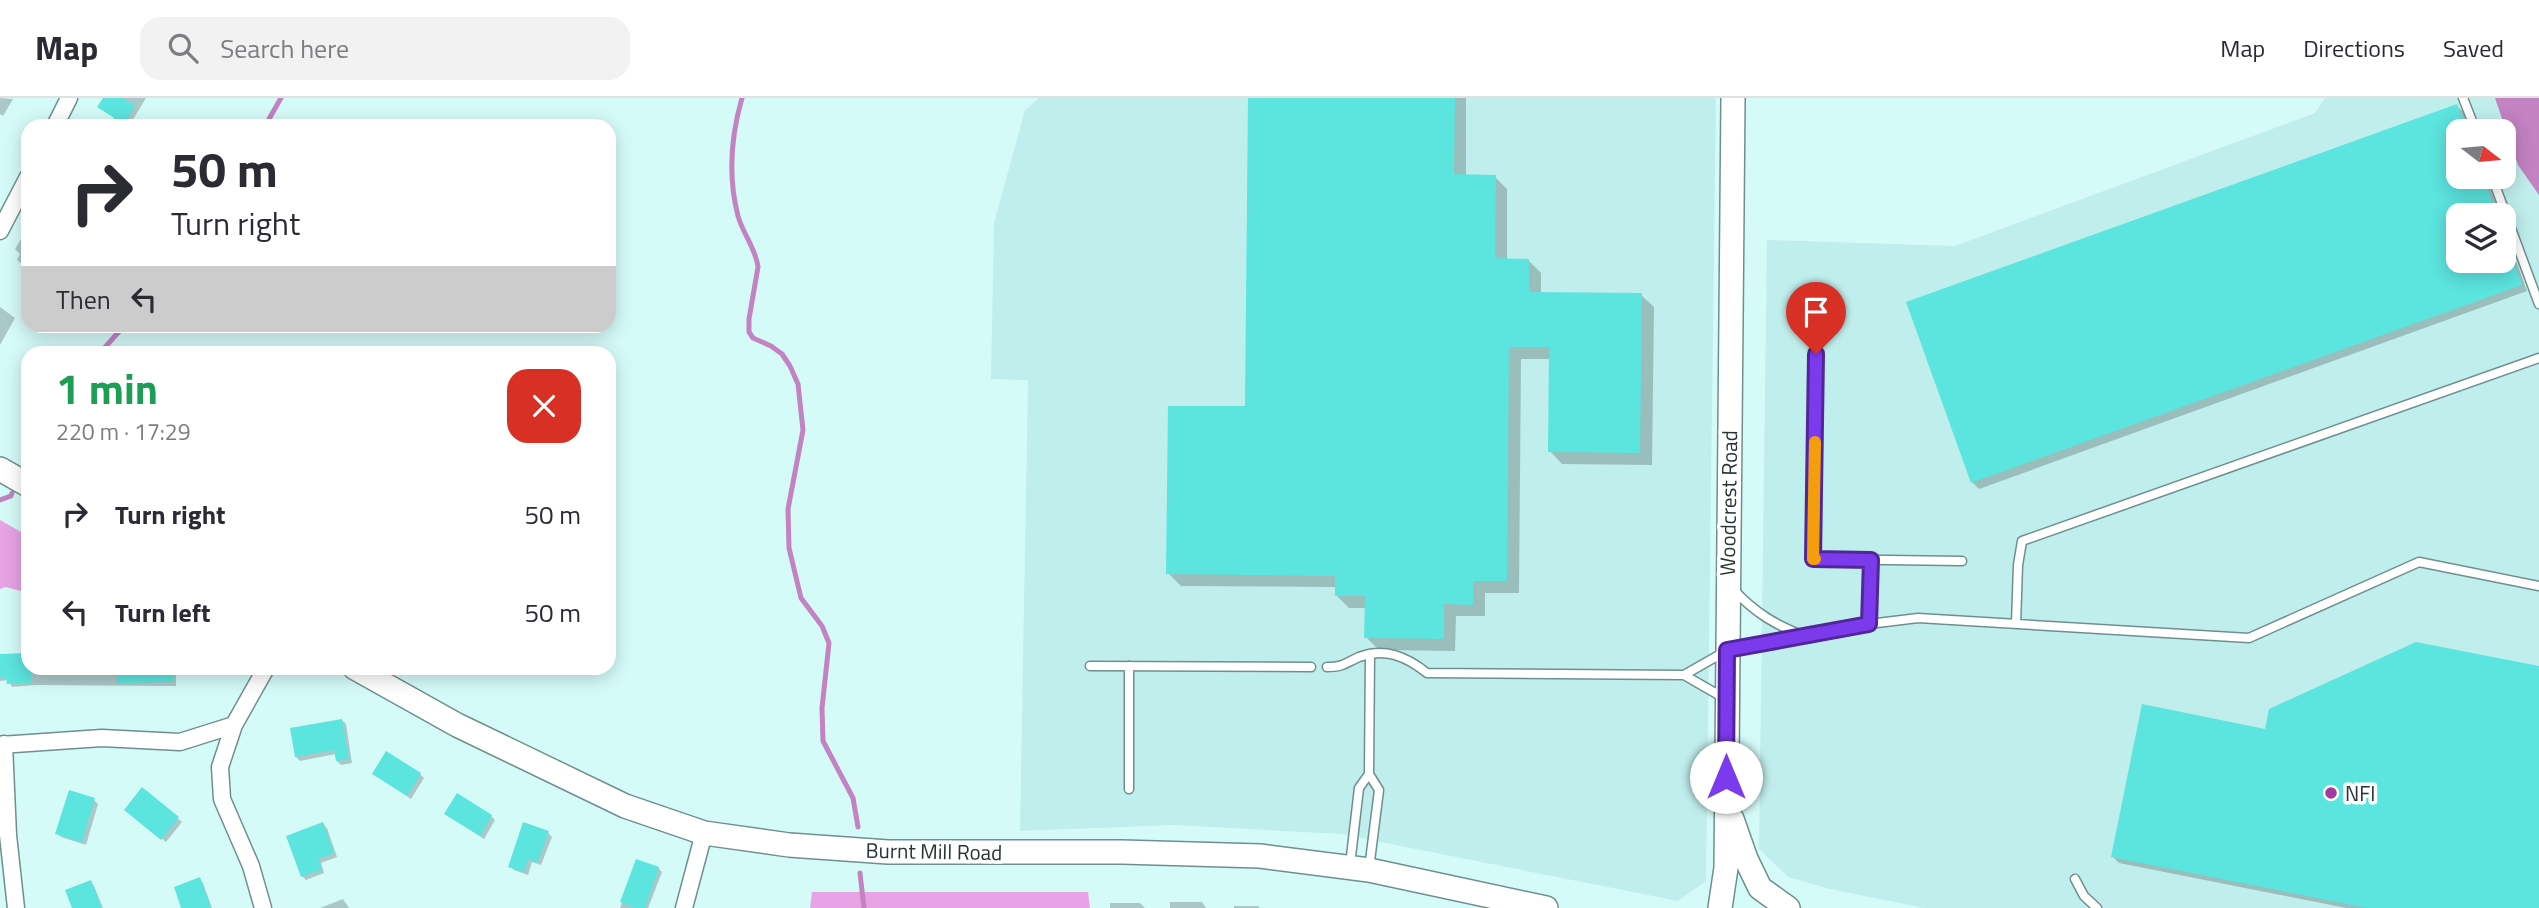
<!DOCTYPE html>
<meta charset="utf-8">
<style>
:root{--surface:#fff;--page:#f2f2f3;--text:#2b2b33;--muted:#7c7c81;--line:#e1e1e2}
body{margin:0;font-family:"Titillium Web",sans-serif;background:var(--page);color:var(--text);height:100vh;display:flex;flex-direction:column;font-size:26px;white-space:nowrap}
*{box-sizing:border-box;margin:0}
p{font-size:23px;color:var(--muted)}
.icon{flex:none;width:38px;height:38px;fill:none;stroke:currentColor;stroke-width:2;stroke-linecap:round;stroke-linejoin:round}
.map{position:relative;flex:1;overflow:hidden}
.sheet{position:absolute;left:21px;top:248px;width:595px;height:329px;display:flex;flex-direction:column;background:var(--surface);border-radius:21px;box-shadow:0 4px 18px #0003}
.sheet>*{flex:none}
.guide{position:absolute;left:21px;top:21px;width:595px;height:214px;border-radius:21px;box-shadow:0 4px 18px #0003;background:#fff;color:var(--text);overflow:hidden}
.needle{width:46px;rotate:106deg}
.tools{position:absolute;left:2446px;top:21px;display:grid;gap:14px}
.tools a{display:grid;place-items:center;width:70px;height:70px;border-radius:14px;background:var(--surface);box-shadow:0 4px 18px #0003;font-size:35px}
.pin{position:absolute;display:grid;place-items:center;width:60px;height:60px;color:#fff;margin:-72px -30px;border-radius:50% 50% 50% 0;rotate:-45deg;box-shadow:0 0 7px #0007}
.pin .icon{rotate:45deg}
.me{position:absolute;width:77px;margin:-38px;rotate:0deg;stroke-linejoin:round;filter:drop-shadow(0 0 5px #0008)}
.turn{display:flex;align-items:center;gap:24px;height:147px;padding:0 35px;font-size:32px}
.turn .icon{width:91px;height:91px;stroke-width:2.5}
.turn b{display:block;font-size:49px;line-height:60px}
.then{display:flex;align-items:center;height:66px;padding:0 35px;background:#0003;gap:14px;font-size:26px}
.round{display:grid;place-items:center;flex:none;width:74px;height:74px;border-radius:21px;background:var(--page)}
.summary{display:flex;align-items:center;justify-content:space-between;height:119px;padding:0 35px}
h1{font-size:42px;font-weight:700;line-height:52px;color:#1e9e55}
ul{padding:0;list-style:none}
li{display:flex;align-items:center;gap:21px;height:98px;padding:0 35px}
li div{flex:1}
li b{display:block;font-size:26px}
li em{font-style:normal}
header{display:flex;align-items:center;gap:42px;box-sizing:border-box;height:98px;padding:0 35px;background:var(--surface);border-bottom:2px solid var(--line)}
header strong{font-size:33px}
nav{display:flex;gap:38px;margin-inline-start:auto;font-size:24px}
.search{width:490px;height:63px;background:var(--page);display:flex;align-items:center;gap:18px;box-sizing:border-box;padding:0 24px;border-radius:21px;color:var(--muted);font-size:26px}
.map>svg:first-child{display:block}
.built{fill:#c0eeec;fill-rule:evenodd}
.forest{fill:#e7a3e5}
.water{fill:#c382c2}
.shadow{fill:#0003}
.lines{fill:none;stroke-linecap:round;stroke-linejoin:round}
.stream{stroke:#c382c2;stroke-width:5}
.building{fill:#5ce4df}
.lane-casing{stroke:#6d908e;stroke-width:11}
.street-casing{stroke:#6d908e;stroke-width:19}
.secondary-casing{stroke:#6d908e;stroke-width:26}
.lane{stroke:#fff;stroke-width:8}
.street{stroke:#fff;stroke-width:16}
.secondary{stroke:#fff;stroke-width:23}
.route-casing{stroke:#51269a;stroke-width:18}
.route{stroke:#7c3aed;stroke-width:12}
.slow{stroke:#f59e0b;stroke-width:12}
.poi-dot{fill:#a03ba0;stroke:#fff;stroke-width:2.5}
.labels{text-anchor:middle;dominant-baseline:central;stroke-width:7;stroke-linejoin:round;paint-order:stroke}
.street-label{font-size:21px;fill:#273635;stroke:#fff}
.poi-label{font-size:21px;fill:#273635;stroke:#fff;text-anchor:start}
</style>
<header>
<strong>Map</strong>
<div class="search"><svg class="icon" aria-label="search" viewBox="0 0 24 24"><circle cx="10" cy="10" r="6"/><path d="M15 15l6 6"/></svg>Search here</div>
<nav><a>Map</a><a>Directions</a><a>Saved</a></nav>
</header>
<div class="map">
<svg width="2539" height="810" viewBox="0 0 2539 810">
<rect width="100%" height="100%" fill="#d5fbf9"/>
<!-- built -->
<path class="built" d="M1039,0H1716L1706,783L1678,803L1340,736L1175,727L1020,733L1028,282L991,281L994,125L1025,12Z
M2325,0H2539V810H1924L1830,791L1788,779L1759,751L1767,142L1955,148L2315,15ZM2459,33H2504V79H2459ZM2459,117H2504V163H2459Z"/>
<!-- forest -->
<path class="forest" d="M0,422L28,438V495L6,489L0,491Z
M812,794H1088L1090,810H810Z"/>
<!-- water -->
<path class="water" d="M2495,0H2539V97L2518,67Z"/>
<!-- shadow -->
<path class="shadow" d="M0,0L13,1L3,18L0,16Z
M105,0H146L129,28H109L114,20L99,9Z
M1250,0H1466V78L1495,79L1507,91V162H1528L1541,175V196L1641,197L1654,209L1652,367L1562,366L1550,353L1551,261H1521L1519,495H1485V518H1456L1455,553L1379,552L1366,539V510H1349L1336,497L1337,489L1181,488L1168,475L1246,310Z
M2457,8L2463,14L2470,33H2459V79H2486L2500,117H2459V163H2504V130L2527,193L1979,391L1973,385L1909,205Z
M21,141L26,145L28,142V171L17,162L20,156L15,151Z
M0,209L15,220L0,247Z
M28,556V570H176V588L36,587L12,589L8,582L0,583V558Z
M2539,570V810H2346L2119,765L2113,759L2266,633Z
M342,622L346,626L352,665L341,667L337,663L336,656L300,663L296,659Z
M374,676H420L424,680L411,701Z
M143,692L182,724L166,744L131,716Z
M94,702L98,706L86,747L61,739L57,735Z
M446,716L491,718L495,722L484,741Z
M323,726L327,730L337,759L321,765L324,775L306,782L302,778Z
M548,735L552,739L541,767L532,764L528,777L514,772L510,768Z
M637,763L658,770L662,774L648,810H620Z
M200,781L203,785L212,810H183L176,790Z
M90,784L94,788L103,810H74L67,793Z
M343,801L349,810H320Z
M1170,804H1202L1206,810H1170Z
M1110,805H1140L1145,810H1110Z
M1234,808H1258L1260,810H1234Z"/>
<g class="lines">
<!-- stream -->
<path class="stream" d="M742,0C731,38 728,79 738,118C743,136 756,151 758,169L749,221V234L753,240L771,248L782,256L790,268L798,286L803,332L788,411L789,450L801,500L822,528L829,545L822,610L823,643L853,700L858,729
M265,28L281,0
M99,256L124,228
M0,402L11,398L12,395
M860,775L864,810"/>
</g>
<!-- building -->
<path class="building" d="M103,0H123L135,8L124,26L97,9Z
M1248,0H1455L1454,76L1496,77L1495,160L1529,161V194L1642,195L1640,355L1548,354L1549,249H1509L1507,483H1473V507L1444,506V541L1364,540L1365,498H1335V478L1166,476L1168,308H1245Z
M2457,6L2467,33H2459V79H2483L2497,117H2459V163H2513L2522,187L1971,385L1906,204Z
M2416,544L2539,568V810H2367L2111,759L2142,606L2265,631L2269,611Z
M28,555V570H31V585L7,586L6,579H0V556Z
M117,570H173V584L117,585Z
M342,621L349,661L336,663L334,652L295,659L290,630Z
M386,653L421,675L407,698L372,676Z
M142,689L179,719L161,742L124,712Z
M69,692L95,700L82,744L55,736Z
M457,695L492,717L480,738L444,716Z
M323,724L334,755L318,761L322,771L301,779L286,738Z
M523,724L549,733L537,765L528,761L524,774L508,769Z
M636,761L659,769L645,810H636L620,804Z
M200,779L211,810H181L174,789Z
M91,782L102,810H72L65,792Z"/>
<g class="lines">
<defs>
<path id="lane" d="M2463,0L2476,33
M2492,79L2539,206
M1816,256L1813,461L1962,463
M1734,492C1755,515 1776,527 1804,538
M1869,526L1871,462
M2016,526L2018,467L2022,443L2539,260
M1090,568L1311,569
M1327,569C1344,569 1345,565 1359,559C1385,549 1407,559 1427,575L1684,577L1726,553L1869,526L1918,520L2249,540L2419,464L2539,488
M1684,577L1724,600
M1129,691V568
M1350,767L1359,690L1369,676
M1369,771L1379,692L1369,676L1370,556
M2075,781L2084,798L2097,810"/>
<path id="street" d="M55,28L69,0
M0,133L28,79
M234,627L220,669L222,701L251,768L263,810
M4,646L8,737L16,810
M0,647L102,640L180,644L234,627L266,570
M684,810L704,735"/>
<path id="secondary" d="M0,371L28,387
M355,570L457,627L625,708L704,735L789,747L888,754H1122L1260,758L1369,772L1546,810
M1732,721L1746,761L1760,790L1788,810
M1720,810L1726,770L1733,0"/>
</defs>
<!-- lane casing -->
<use href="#lane" class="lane-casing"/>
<!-- street casing -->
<use href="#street" class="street-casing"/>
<!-- secondary casing -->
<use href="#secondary" class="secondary-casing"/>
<!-- lane -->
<use href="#lane" class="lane"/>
<!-- street -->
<use href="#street" class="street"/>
<!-- secondary -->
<use href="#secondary" class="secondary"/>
</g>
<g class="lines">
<defs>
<path id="route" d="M1726,679L1727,552L1869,526L1871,462L1813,461L1816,256"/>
</defs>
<!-- route casing -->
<use href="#route" class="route-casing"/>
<!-- route -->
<use href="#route" class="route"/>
<!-- slow -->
<path class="slow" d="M1815,344L1813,461H1815"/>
</g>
<!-- markers -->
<circle class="poi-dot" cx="2331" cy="695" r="7"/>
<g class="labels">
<!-- street labels -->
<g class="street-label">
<text transform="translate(1728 405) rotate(-89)">Woodcrest Road</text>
<text transform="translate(934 753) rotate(1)">Burnt Mill Road</text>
</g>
<!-- poi labels -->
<g class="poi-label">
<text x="2345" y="695">NFI</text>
</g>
</g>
</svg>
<div class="tools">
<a><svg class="needle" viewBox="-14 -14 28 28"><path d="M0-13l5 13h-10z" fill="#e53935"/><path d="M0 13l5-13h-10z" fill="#7c7c81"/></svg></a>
<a><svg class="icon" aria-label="layers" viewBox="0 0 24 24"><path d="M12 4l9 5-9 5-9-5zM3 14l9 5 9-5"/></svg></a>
</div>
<div class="pin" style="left:1816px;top:256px;background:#d93025"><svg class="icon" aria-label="arrive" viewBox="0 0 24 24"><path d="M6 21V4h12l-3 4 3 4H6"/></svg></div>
<svg class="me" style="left:1726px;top:679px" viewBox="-20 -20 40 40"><circle r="19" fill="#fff"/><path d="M0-13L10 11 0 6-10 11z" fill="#7c3aed"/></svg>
<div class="guide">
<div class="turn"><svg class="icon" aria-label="right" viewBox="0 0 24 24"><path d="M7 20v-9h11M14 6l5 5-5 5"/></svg><div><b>50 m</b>Turn right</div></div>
<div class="then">Then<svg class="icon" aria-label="left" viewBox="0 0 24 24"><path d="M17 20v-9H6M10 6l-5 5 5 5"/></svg></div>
</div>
<section class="sheet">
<div class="summary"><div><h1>1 min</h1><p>220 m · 17:29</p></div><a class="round" style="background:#d93025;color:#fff"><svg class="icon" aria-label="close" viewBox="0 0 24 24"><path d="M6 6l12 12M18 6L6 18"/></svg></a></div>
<ul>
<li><svg class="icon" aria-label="right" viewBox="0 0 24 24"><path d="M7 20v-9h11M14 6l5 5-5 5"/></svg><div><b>Turn right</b></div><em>50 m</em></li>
<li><svg class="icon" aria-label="left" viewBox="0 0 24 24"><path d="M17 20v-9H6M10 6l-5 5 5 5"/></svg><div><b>Turn left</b></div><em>50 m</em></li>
</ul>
</section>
</div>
